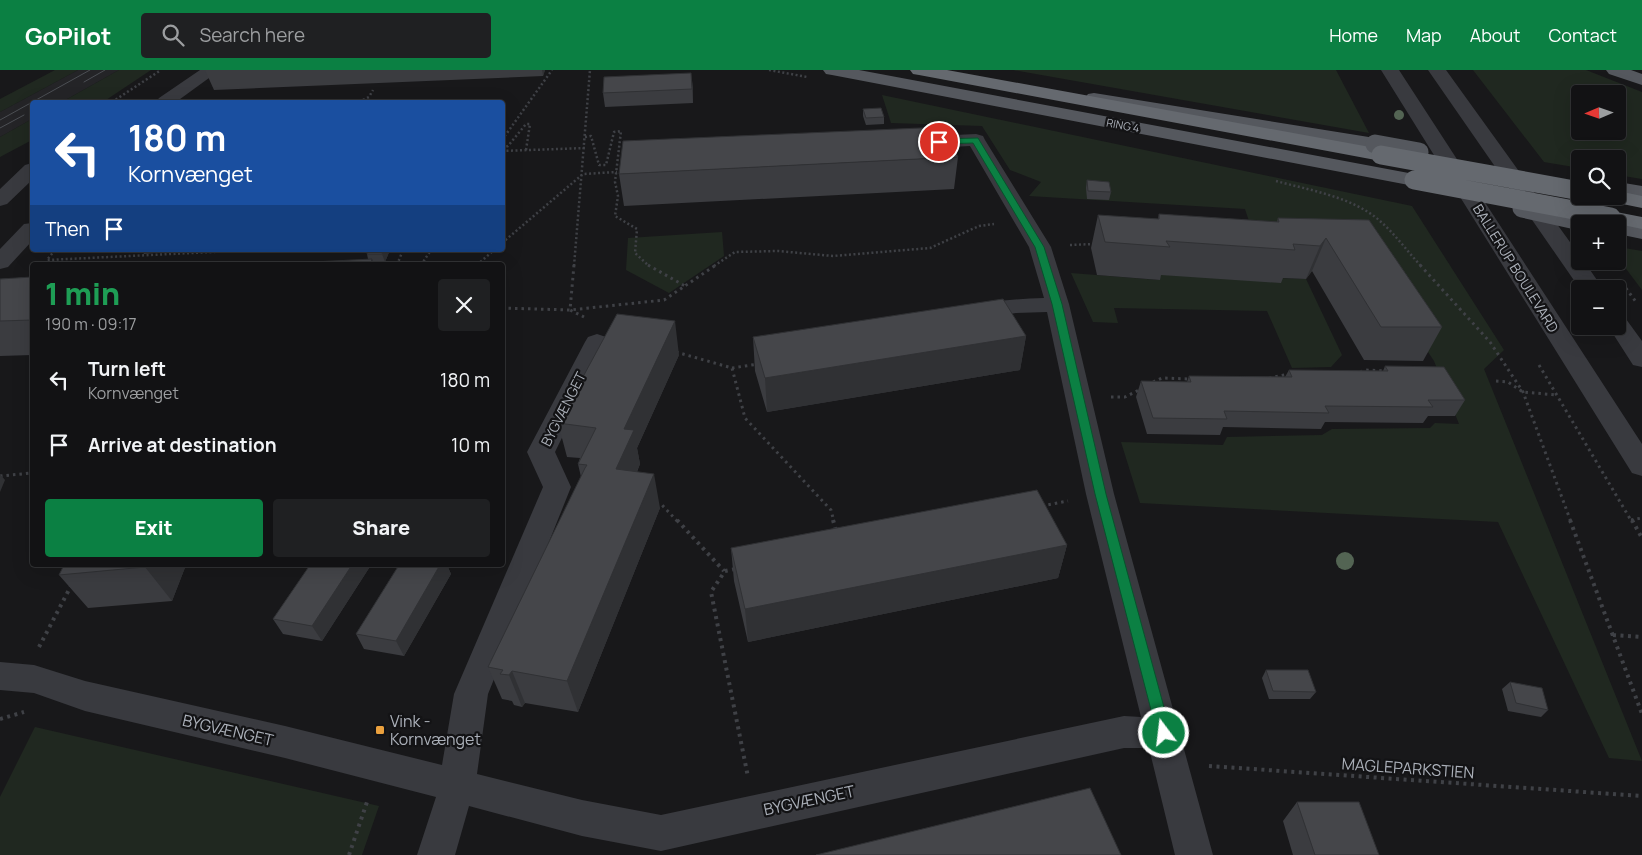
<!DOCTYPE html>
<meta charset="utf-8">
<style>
:root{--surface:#121214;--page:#1f2022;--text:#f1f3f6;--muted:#9c9ea0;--line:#313234;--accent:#0b8043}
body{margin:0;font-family:Manrope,sans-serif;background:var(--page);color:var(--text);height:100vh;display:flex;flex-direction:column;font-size:19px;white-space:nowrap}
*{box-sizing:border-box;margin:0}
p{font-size:16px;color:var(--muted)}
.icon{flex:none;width:28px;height:28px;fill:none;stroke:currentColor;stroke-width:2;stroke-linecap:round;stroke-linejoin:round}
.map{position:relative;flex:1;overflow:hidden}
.drawer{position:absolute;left:30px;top:192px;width:475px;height:305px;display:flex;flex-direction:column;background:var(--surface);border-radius:5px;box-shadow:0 5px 20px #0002,0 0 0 1px var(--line)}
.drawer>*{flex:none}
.top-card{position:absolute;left:30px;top:30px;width:475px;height:152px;border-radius:5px;box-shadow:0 5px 20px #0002,0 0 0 1px var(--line);background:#1a4fa0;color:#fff;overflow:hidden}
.needle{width:32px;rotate:268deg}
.fabs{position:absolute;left:1571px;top:15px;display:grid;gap:10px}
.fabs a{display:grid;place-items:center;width:55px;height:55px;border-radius:5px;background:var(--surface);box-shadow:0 5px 20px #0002,0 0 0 1px var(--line);font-size:25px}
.pin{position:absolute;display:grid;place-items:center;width:42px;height:42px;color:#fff;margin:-21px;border:2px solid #fff;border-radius:50%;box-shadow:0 1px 5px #0007}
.me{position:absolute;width:55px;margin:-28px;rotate:345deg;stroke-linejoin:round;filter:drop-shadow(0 0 4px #0008)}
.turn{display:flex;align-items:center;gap:18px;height:105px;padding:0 15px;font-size:22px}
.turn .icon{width:65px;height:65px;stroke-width:2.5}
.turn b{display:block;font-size:35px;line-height:42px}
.then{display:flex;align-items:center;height:48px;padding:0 15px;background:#0003;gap:10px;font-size:19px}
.round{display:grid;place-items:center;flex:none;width:52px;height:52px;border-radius:5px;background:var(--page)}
.head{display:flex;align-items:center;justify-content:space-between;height:85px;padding:0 15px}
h1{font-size:30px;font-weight:800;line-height:38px;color:#1e9e55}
.primary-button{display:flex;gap:10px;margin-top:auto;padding:10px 15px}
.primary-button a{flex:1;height:58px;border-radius:5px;background:var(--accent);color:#fff;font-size:20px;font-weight:800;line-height:58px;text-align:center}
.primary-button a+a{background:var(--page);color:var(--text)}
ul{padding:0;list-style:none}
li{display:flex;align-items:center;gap:15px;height:65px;padding:0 15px}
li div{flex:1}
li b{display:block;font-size:19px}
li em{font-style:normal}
header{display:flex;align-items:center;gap:30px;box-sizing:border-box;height:70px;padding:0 25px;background:var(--accent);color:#fff}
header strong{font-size:24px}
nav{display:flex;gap:28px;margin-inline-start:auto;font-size:18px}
.search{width:350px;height:45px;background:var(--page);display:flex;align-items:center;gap:12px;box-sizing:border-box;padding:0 18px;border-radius:5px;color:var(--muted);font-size:19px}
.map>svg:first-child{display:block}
.built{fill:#242427}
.green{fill:#202820;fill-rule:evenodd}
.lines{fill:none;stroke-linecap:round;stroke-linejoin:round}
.path-far2{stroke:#3f4146;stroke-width:2.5;stroke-dasharray:2 2.5;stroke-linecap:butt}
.path-far1{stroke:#3f4146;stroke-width:3;stroke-dasharray:2.5 4;stroke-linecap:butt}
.path{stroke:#3f4146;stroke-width:4;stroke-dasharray:3 4.5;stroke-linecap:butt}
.minor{fill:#393a3f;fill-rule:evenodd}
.tertiary{fill:#393a3f;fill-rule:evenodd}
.primary{fill:#55585e;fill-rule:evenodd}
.motorway{fill:#65696f;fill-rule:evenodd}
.tram{stroke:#4c4f54;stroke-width:1}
.primary-bridge{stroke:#55585e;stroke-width:19}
.motorway-bridge{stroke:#65696f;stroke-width:19}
.tree{fill:#536453}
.wall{fill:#3b3c40}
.shaded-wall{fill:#303134}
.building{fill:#45464a;stroke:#303134}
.route{fill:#0b8043;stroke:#07532c}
.poi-dot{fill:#eba13e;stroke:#131315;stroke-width:2}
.labels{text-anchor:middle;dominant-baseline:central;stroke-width:4.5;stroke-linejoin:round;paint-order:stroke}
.far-street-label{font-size:11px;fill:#abb0b9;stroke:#131315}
.street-label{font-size:14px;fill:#abb0b9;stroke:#131315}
.near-poi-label{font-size:16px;fill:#abb0b9;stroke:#131315;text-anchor:start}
.near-street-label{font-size:16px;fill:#abb0b9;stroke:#131315}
</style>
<header>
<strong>GoPilot</strong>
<div class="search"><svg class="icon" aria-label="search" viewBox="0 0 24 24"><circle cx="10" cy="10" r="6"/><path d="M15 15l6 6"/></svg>Search here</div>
<nav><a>Home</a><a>Map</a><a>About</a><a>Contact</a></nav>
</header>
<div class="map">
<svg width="1642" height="785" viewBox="0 0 1642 785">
<rect width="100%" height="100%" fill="#18181a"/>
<!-- built -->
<path class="built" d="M78,0H119L62,32H32V49L0,67V42Z"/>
<!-- green -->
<path class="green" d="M55,0H78L0,42V29Z
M119,0H151L103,32H62Z
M1013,0H1336L1369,63Z
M1473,0H1586L1642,22V109L1618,105V89H1580V98L1544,92ZM1580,24H1618V61H1580Z
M882,25L1412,136L1504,280L1484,299L1642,691L1609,688L1498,452L1140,433L1121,372L1223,375L1227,367L1322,365L1332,359L1430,358L1435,353L1459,354L1434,291L1352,168L1253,163L1245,139L1029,126L1041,112L1010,100L982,56L891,53Z
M32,49V70L0,87V67Z
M722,162L724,186L669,223L626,200L628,168Z
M1618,177L1642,181V220L1618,188Z
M1071,203L1159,210L1157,204L1306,209L1342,285L1331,297L1292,298L1267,241L1114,238L1118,253L1093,252Z
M35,657L379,736L362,785H0V727Z"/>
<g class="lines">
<!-- path-far2 -->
<path class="path-far2" d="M769,0L807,7
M112,32L161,0
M359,32L369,27L373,20
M585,67L591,66L599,95H606L614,62L621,61L615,112L618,126L615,146L637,159L635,183L649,196
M502,70L552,0
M502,78L508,76L526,54H530L526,80
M502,81L585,78
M1276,111C1309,120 1353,127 1380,151C1395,164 1407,181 1421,196
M502,173L583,104L617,102
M1070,175L1094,174
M55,180L47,190L254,180
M397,195L403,180
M421,195L431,180
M477,195L494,180
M574,196L590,0
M714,196L735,182L778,181L833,186L930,178L979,156L994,154"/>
<!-- path-far1 -->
<path class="path-far1" d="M574,195L570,240L584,247
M648,195L685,216
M1420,195L1490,272L1523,322L1571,452
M1622,213L1636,232
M502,238L570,240L664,230L716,195
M676,282L732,298L745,348L831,440L834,452
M1539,295L1632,452
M732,298L758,294
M1360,302L1366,300L1386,301
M1269,308L1289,304
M1496,311L1508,312L1523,322L1557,325
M1153,312L1162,308L1190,309
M1111,327H1125L1143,318
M0,406L32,403
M656,434L662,435L678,452
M1042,436L1068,431
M1631,450L1642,448"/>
<!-- path -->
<path class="path" d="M677,450L724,501
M833,450L836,461
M1570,450L1642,644
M1632,450L1642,468
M735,499L725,501L711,522L748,707
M1613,565L1642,567
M39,577L72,514
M0,649L24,642
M1209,696L1642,726
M349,785L368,729"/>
<!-- minor -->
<path class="minor" d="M200,0H220L176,32H156L159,28Z
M976,64L983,66L985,70L1051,177L1069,234L1114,424L1213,785H1175L1149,678H1124L661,781L582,766L469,736L455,785H417L436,727L285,688L85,641L34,623L0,620V592L34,595L85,611L285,656L442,695L454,624L543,417L527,382L585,272L588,267L597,264L606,267L609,272L555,382L571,417L488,624L477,704L582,730L661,745L1124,646L1141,647L1086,424L1047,242L1016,243L971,250L963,248L959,243L963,238C989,231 1016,229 1044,228L1029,177L970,76L912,79L905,77L903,73L905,69L912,67Z
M32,93V110L7,134L0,136V119L25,95Z
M32,153V171L8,197L0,199V179L24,154Z"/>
<!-- tertiary -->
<path class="tertiary" d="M1381,0H1399L1642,374V406L1632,403Z
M1428,0H1446L1580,186V191H1584L1603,219H1580Z
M1618,247L1626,249L1642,271V297L1633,295L1608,256H1618Z"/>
<!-- primary -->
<path class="primary" d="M823,0H859L1414,104L1421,106L1424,110L1421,114L1414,116L832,5L826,4Z
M1606,0H1631L1642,4V15L1609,4Z
M1094,23L1375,68L1382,70L1384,74L1382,78L1375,80L1088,32L1085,28L1088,24Z
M1618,112L1642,116V128L1618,124Z
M1618,152L1642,157V169L1618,164V154H1610Z"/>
<!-- motorway -->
<path class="motorway" d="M910,0H947L1381,79L1388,81L1391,85L1388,89L1381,91L919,5L913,4Z
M1618,121L1642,126V138L1603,130L1600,126H1618Z
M1611,141L1642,147V159L1604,151L1601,147L1604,143Z"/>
<!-- tram -->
<path class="tram" d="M84,12L105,0
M0,50L90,0
M0,58L24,45"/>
<!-- primary-bridge -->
<path class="primary-bridge" d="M1375,74L1419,82
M1522,138L1594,154"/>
<!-- motorway-bridge -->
<path class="motorway-bridge" d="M1381,85L1580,121
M1414,110L1611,147"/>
</g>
<!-- trees -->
<g class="tree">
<circle cx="1399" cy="45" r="5"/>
<circle cx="1345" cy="491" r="9"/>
</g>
<!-- wall -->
<path class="wall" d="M205,0H545L543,6L214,20Z
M693,17V33L605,37L603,23Z
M863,39L884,47V54L866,55L863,46Z
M958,87L954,119L624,136L619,104Z
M1087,110L1111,122L1109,130L1087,129L1086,118Z
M1159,144L1277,152L1278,148L1369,150L1442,257L1423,291L1364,290L1312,201L1306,209L1283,208L1281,213L1161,205L1160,210L1097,205L1091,178L1098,145L1158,149Z
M142,180H167L165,182L144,184Z
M368,180H390L385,192H374L368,189L367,184Z
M32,207V285L0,286V209Z
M1026,266L1020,300L767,342L755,301L753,267Z
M679,285L637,378L640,394L637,402L660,438L578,642L525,633L522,637L514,635L512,631L502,629L488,597L581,407L578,394L580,388L567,387L558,353Z
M1385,296L1465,330L1455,346H1428L1423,353L1325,352L1321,359L1223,357L1220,365L1147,364L1136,327L1141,311L1187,312L1189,306L1285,307L1289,300L1383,301Z
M1067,475L1058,508L748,572L734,511L731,478Z
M64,495H186L172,531L88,538L59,505Z
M310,495H371L322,571L283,564L273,549Z
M399,495H447L451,504L404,586L364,579L356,564Z
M1266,600L1316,622L1310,629H1269L1262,608Z
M1510,612L1548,640L1541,647L1508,641L1502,619Z
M1297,732L1379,785H1293L1283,751Z"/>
<!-- shaded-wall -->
<path class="shaded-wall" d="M542,0H545L543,6Z
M691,3L693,17V33L692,19Z
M1326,168L1312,201L1306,209L1320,176Z
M384,180H390L385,192L382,184Z
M372,189L375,195H370Z
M675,251L679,285L637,378L640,394L623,432L616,399L624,359Z
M1026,266L1020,300L767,342L765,308Z
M0,404L5,410L0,422Z
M654,404L660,438L578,642L567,611Z
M1067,475L1058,508L748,572L745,539Z
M147,495H186L172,531L145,497Z
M352,495H371L322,571L312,556Z
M440,495H447L451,504L404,586L396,571Z
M512,601L525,633L522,637L509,605Z"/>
<!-- building -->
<path class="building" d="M691,3L692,19L603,23L604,7Z
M881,38L884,47L866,48L863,39Z
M943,57L958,87L619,104L623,71Z
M1087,110L1109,112L1111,122L1088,121Z
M1159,144L1279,152L1278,148L1369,150L1442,257H1381L1326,168L1320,176L1293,174L1295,180L1166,171L1170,177L1105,172L1098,145L1159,149Z
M368,180H384L382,184H367Z
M372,189L370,195H254Z
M32,207V250L0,251V209Z
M1003,229L1026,266L765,308L753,267Z
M617,244L675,251L624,359L634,360L616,399L654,404L567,611L512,601L509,605L500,604L503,600L488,597L585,398L587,395L578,394L596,358L558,353Z
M1385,296L1444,297L1465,330H1428L1433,337L1325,336L1329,343L1224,341L1227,349L1153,348L1141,311L1191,312L1189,306L1292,307L1289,300L1388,301Z
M1037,420L1067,475L745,539L731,478Z
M64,495H147L145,497L59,505Z
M310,495H352L312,556L273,549Z
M399,495H440L396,571L356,564Z
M1266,600H1308L1316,622L1273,621Z
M1510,612L1542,618L1548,640L1516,633Z
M1090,718L1121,785H816Z
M1297,732H1359L1379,785H1315Z"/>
<!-- route -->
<path class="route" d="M978,68L1044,177L1062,234L1106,424L1171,663L1169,667L1164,669L1159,667L1157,663L1095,424L1052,234L1035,177L973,73L939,74L935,72L939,69Z"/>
<!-- markers -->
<rect class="poi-dot" x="375" y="655" width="10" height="10" rx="2.5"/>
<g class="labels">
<!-- far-street labels -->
<g class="far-street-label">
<text transform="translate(1123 55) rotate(11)">RING 4</text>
</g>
<!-- street labels -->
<g class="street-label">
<text transform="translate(1516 198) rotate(58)">BALLERUP BOULEVARD</text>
<text transform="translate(563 339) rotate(-63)">BYGVÆNGET</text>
</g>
<!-- near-poi labels -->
<g class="near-poi-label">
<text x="390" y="651">Vink -<tspan x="390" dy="18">Kornvænget</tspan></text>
</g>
<!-- near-street labels -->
<g class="near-street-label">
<text transform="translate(228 660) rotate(13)">BYGVÆNGET</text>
<text transform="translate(1408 698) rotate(4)">MAGLEPARKSTIEN</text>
<text transform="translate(809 730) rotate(-12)">BYGVÆNGET</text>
</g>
</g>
</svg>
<div class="fabs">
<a><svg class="needle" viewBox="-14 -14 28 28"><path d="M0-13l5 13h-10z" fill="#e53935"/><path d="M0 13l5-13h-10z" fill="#9c9ea0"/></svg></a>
<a><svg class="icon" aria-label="search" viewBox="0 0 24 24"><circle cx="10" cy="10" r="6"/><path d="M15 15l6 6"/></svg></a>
<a>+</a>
<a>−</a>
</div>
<div class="pin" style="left:939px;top:72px;background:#d93025"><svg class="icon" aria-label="arrive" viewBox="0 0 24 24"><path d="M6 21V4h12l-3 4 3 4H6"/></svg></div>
<svg class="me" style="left:1164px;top:663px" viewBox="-20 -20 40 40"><circle r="17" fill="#0b8043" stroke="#fff" stroke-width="3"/><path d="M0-11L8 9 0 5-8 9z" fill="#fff"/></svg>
<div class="top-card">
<div class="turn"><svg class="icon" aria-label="left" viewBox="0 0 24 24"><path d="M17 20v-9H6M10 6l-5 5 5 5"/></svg><div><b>180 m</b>Kornvænget</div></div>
<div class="then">Then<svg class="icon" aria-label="arrive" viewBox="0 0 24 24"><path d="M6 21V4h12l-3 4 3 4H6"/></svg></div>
</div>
<section class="drawer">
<div class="head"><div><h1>1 min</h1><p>190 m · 09:17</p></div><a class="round"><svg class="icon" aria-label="close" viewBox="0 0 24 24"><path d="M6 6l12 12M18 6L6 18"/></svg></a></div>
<ul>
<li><svg class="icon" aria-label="left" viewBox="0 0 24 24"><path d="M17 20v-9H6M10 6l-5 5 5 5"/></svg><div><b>Turn left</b><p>Kornvænget</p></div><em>180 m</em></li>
<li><svg class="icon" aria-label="arrive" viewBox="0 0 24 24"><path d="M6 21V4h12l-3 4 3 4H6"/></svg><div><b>Arrive at destination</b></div><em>10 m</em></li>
</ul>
<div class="primary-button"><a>Exit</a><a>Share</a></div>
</section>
</div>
